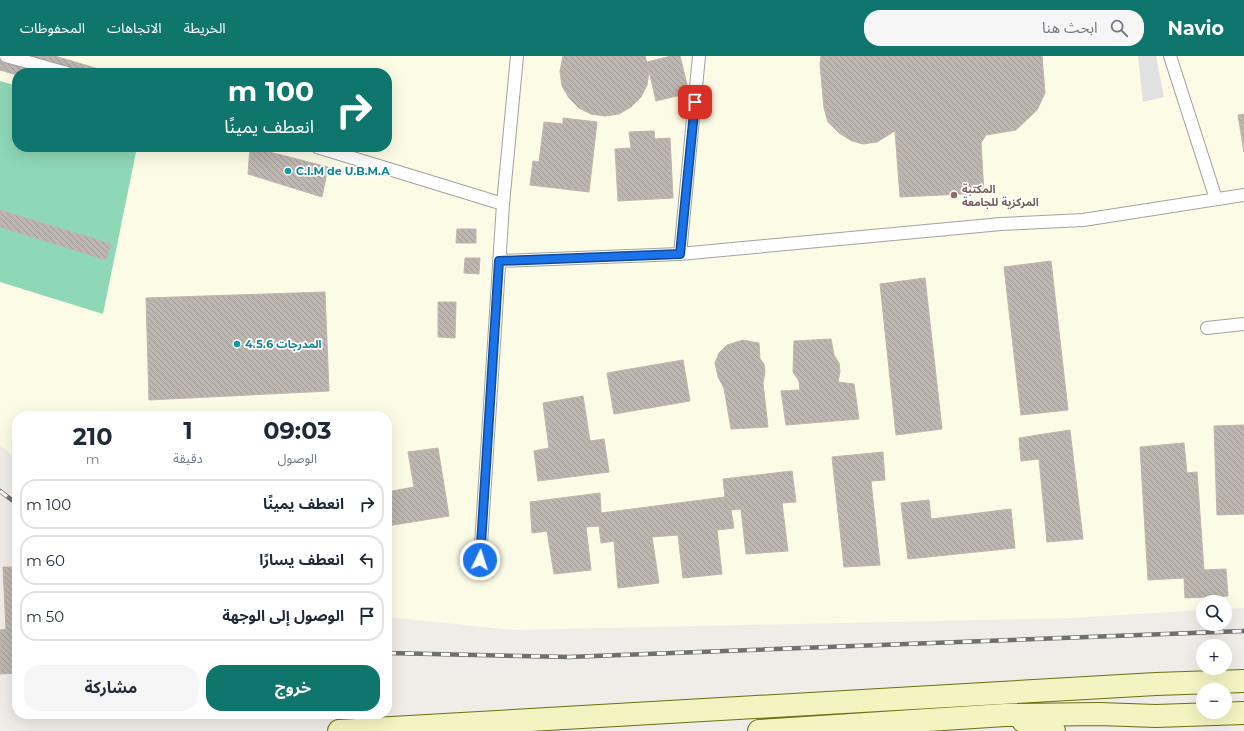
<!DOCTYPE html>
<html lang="ar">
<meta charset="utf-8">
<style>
:root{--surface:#fff;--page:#f6f6f7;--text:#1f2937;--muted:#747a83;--line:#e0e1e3;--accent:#0f766e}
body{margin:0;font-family:Montserrat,"Noto Sans Arabic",sans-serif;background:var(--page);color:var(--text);direction:rtl;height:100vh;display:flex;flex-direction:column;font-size:15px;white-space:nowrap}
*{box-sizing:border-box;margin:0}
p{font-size:13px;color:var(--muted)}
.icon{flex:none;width:22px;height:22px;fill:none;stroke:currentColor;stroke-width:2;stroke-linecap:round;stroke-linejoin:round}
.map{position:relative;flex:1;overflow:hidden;direction:ltr}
.details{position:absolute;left:12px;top:355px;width:380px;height:308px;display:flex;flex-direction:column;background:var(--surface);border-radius:16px;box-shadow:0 4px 16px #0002;direction:rtl}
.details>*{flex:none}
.hud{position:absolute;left:12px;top:12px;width:380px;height:84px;border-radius:16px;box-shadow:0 4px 16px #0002;direction:rtl;background:#0f766e;color:#fff;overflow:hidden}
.buttons{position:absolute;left:1196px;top:539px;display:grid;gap:8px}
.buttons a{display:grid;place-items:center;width:36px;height:36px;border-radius:50%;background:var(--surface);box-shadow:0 4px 16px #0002;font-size:20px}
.pin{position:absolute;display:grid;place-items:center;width:34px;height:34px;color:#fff;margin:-17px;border-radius:8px;box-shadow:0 2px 6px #0006}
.me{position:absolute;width:44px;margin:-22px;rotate:4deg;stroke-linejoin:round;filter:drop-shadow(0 0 3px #0008)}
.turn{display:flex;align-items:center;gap:14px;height:84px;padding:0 12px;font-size:18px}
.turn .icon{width:52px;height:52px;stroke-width:2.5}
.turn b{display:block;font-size:28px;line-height:34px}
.eta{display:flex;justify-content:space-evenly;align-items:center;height:68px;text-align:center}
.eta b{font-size:24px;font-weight:700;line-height:28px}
.cta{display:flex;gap:8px;margin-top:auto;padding:8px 12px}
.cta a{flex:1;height:46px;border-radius:16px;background:var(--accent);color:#fff;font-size:16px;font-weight:700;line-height:46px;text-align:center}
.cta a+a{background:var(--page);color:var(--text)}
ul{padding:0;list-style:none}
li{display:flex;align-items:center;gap:12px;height:50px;margin:0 8px 6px;padding:0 4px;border:2px solid var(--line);border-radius:16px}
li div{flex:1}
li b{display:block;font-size:15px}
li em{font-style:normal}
header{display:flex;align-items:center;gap:24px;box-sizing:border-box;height:56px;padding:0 20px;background:var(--accent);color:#fff}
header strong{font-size:19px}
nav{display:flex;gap:22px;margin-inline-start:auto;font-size:14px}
.search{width:280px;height:36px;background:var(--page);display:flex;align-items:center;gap:10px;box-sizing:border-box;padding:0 14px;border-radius:16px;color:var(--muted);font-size:15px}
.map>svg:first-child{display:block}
.education{fill:#fcfbe5;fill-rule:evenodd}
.pitch{fill:#8ed7b7}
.parking{fill:#e1e1e1}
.building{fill:url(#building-back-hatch);stroke:#c1b4ac}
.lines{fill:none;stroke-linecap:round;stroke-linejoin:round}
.service-casing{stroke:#a2a2a2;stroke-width:14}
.secondary-casing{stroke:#6b7010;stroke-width:24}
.service{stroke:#fff;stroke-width:12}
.secondary{stroke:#f4f4c2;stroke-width:22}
.rail-casing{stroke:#6f6f6f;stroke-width:4.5}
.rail{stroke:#fff;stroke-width:3;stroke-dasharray:9;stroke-linecap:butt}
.route-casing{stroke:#114b97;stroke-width:10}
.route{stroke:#1a73e8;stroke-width:7}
.culture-dot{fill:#0f9aa8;stroke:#fff;stroke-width:1.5}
.education-dot{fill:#8d6e63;stroke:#fff;stroke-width:1.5}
.labels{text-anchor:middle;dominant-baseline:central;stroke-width:3.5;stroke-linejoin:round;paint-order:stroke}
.culture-label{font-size:11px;font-weight:bold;fill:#0d838f;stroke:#fff;text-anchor:start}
.education-label{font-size:11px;font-weight:bold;fill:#785e54;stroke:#fff;text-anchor:start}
</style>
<header>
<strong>Navio</strong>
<div class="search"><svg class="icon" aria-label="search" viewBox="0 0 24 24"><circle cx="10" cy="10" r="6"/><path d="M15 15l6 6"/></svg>ابحث هنا</div>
<nav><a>الخريطة</a><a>الاتجاهات</a><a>المحفوظات</a></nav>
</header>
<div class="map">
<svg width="1244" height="675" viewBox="0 0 1244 675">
<defs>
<pattern id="building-back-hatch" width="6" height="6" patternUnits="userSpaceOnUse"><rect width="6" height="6" fill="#bdb6b1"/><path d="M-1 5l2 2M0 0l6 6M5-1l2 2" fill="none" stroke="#a29c98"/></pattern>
</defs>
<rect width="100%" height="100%" fill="#f0ede8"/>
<!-- education -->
<path class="education" d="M0,0H1244V552L1225,553V546H1203V554L1071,562L513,574L387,561V360H17V403L0,389ZM17,17H387V91H17Z"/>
<!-- pitch -->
<path class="pitch" d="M0,25L17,30V91H137L103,258L0,226Z"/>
<!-- parking -->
<path class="parking" d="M1138,0H1156L1164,41L1143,46Z"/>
<!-- building -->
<path class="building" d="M0,0H55L112,17H17V19L0,14Z
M563,0H645L649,15L647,29L641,41L631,51L619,58L605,60L591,58L579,52L569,42L562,30L560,15Z
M671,0H680L689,37L656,45L647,6Z
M821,0H1042L1045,37L1037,54L1016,74L986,79L981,87L984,137L900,141L895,75L877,86L863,88L852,85L839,77L828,66L824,52L820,8Z
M1244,58V96L1238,59Z
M563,62L597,66L589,136L530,129L533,105L539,106L544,66L563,68Z
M654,75L655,83L670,82L673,142L618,145L615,93L631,92L629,76Z
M250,91L328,111L322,141L248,118Z
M0,154L111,188L106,204L0,171Z
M457,173H476V187H456Z
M465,202H480L479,218L464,217Z
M1051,205L1068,354L1021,359L1004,211Z
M925,222L942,373L896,379L880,228Z
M325,236L329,335L149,344L146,242Z
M438,246H456L455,282L438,281Z
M831,283L834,299L839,307L840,315L838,326L854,328L859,363L786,369L781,335L800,334L799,325L793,316L794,285Z
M743,284L759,287L760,303L764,308L765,316L763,327L768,371L731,373L724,332L718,321L715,307L719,297L727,289Z
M683,304L690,345L614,358L607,317Z
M583,340L590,385L604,383L609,416L538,425L534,395L549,392L543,347Z
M1244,369V458L1217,459L1214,370Z
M1070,374L1083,483L1047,486L1039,403L1021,405L1019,382Z
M1184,387L1187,417L1197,416L1204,514L1226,513L1228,540L1185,542L1184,522L1148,524L1140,391Z
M438,392L449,460L387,470V436L414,431L408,396Z
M883,396L885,424L871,425L880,509L844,511L832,401Z
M792,415L796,446L782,447L788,495L746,498L741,453L731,454L734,472L717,474L722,518L683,522L678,479L652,481L659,527L618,532L614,485L601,487L599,470L586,471L591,514L554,518L547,475L532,477L530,446L600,437L601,457L725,441L723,423Z
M929,444L931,463L1011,453L1015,492L908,503L901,447Z
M3,511H17V617L0,618V574L6,573Z"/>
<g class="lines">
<defs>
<path id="service" d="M6,0L67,17
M1170,0L1216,143
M317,91L503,148
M680,198L699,0
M499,205L680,198L1001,168L1083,164L1244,139
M1207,272L1244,268
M480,504L503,148L517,0"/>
<path id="secondary" d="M1023,665L1054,675
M339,675L1156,628L1244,625
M759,675L1005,659L1099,658L1156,660L1244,657"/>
</defs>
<!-- service casing -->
<use href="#service" class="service-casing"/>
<!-- secondary casing -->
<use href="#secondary" class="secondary-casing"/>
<!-- service -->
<use href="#service" class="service"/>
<!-- secondary -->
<use href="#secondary" class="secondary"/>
<defs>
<path id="rail" d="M0,435L17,448
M387,597L569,601L1244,575"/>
</defs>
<!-- rail casing -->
<use href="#rail" class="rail-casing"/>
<!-- rail -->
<use href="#rail" class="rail"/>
</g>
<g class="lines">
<defs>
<path id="route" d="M480,504L499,205L680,198L695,46"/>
</defs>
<!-- route casing -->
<use href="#route" class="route-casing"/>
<!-- route -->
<use href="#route" class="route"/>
</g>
<!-- markers -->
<g class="culture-dot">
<circle cx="288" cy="115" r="4"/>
<circle cx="237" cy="288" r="4"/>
</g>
<circle class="education-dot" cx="954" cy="139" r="4"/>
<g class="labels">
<!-- culture labels -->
<g class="culture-label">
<text x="296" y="115">C.I.M de U.B.M.A</text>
<text x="245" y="288">المدرجات 4،5،6</text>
</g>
<!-- education labels -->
<g class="education-label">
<text x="962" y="133">المكتبة<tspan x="962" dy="13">المركزية للجامعة</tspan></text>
</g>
</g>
</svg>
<div class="buttons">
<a><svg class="icon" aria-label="search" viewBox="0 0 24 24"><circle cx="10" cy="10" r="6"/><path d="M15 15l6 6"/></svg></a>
<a>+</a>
<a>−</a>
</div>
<div class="pin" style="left:695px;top:46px;background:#d93025"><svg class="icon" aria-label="arrive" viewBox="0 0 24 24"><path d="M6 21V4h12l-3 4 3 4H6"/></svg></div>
<svg class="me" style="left:480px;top:504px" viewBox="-20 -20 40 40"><circle r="17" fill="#1a73e8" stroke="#fff" stroke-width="3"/><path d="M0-11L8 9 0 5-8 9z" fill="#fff"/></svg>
<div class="hud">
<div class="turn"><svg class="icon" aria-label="right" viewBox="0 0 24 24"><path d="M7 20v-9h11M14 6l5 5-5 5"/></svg><div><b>100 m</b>انعطف يمينًا</div></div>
</div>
<section class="details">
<div class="eta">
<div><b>09:03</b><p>الوصول</p></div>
<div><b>1</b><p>دقيقة</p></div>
<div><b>210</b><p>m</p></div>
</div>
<ul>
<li><svg class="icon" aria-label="right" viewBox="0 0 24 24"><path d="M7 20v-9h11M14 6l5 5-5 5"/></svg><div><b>انعطف يمينًا</b></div><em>100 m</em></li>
<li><svg class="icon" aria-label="left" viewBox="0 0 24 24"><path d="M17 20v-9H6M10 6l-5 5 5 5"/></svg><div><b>انعطف يسارًا</b></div><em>60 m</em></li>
<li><svg class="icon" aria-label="arrive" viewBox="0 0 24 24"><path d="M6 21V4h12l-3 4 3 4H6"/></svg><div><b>الوصول إلى الوجهة</b></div><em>50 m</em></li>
</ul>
<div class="cta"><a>خروج</a><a>مشاركة</a></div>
</section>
</div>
